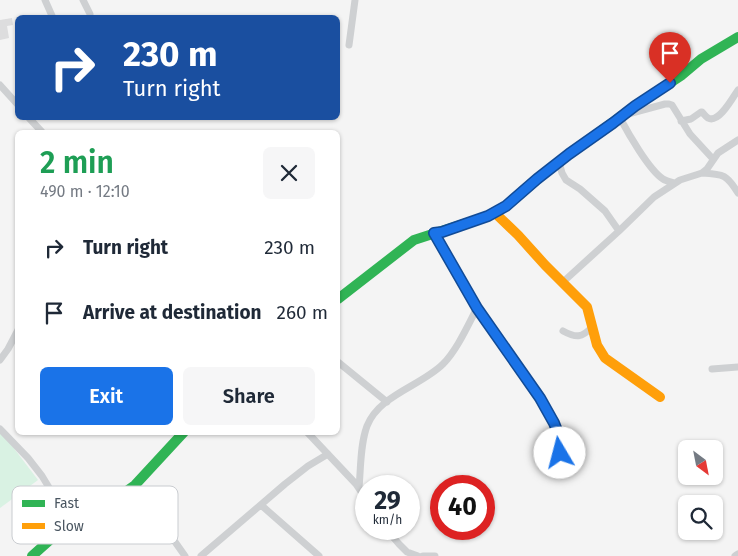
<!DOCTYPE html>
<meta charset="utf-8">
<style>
:root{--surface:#fff;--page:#f6f6f7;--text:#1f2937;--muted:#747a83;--accent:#1a73e8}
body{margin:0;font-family:"Fira Sans",sans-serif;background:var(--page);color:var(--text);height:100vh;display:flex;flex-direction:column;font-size:19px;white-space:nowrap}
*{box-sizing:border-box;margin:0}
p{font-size:16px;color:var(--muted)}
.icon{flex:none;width:28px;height:28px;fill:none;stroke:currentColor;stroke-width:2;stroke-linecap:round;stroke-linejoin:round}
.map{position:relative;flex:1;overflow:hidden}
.side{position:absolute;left:15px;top:130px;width:325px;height:305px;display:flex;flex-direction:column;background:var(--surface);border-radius:8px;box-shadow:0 1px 4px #0004}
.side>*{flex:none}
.hud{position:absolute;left:15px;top:15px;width:325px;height:105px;border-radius:8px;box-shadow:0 1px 4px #0004;background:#1a4fa0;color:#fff;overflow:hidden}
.needle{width:32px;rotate:148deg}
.buttons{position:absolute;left:678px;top:440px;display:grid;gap:10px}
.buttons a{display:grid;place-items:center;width:45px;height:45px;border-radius:8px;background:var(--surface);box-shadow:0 1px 4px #0004;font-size:25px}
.speed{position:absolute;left:355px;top:475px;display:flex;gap:10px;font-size:25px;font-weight:700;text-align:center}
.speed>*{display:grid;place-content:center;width:65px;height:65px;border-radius:50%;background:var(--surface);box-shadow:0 1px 4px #0004;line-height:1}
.speed small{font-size:12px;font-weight:400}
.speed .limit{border:8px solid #d22;background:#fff;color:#111}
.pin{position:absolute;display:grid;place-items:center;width:42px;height:42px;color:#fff;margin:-51px -21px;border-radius:50% 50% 50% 0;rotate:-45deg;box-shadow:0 0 5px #0007}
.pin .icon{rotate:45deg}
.me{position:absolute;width:55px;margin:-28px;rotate:352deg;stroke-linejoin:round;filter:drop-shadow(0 0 4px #0008)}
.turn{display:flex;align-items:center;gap:18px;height:105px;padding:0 25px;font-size:22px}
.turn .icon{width:65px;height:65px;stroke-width:2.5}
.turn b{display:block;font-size:35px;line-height:42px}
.round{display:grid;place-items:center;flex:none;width:52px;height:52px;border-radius:8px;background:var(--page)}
.overview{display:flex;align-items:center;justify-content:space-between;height:85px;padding:0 25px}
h1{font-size:30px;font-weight:600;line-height:38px;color:#1e9e55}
.primary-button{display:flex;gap:10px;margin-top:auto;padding:10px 25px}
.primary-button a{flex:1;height:58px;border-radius:8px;background:var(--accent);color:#fff;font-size:20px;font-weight:600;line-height:58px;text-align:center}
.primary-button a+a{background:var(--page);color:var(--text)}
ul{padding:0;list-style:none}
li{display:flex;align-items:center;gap:15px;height:65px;padding:0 25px}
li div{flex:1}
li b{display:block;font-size:19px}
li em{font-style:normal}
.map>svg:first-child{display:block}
.green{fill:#d9f2e3}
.building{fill:#ddddde}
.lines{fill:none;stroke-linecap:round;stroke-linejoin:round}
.street{stroke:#ced0d2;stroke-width:7}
.fast{stroke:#30b455;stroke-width:10}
.slow{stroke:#ff9f0a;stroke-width:10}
.route-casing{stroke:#114b97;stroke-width:12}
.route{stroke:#1a73e8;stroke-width:9}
.key{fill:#fff;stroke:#c9ccd0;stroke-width:1}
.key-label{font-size:14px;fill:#4a5661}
</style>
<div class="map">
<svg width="738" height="556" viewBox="0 0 738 556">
<rect width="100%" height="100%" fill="#f4f4f4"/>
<!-- green -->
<path class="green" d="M0,430L38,480L0,508Z"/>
<!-- building -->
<path class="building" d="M12,18L13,25L7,26L9,38L0,40V20Z"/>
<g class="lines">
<!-- street -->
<path class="street" d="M45,0L53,18
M83,0L90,14V18
M349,45L355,0
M0,85L18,105
M628,114L665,104H669L672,105L690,134L713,159
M29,118L42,132
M620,118C628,133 649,170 663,179C666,181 671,182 674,183
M681,121L691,119L701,112H702C704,114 706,117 708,118C719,124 733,97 738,90
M559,162L562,173L566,180L580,189L605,211L619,231
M702,173C724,174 727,175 738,193
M563,282L619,231L654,197L680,180L702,173L707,169L718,153L738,140
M563,331C576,338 582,338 592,327
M0,360L8,349L18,330
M338,362L387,402
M712,369L738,367
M0,429L28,458L42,476L70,522
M307,432L356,484L366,499
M135,485L185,556
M359,487C361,467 360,445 367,426C379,395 421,386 443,364C457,350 468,325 477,308
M261,505L319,556
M386,529L399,544L407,552L418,556
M201,556L285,484L308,466L328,454
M423,556H435
M735,556L738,554"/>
<!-- fast -->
<path class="fast" d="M434,233L477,308L540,398L554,423L561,438L560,453L554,469
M338,299L414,240L488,216L506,206L553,166L635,106L682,75L701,59L738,37
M32,556L70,522L96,510L118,497L135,485L184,432"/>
<!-- slow -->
<path class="slow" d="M495,213L518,235L545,265L587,307L597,345L605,358L660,397"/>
</g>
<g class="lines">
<defs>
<path id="route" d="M560,453V438L554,423L540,398L477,308L434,233L442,232L488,216L506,206L537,179L569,154L613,123L635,106L670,83"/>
</defs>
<!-- route casing -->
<use href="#route" class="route-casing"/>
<!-- route -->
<use href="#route" class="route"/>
</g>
<!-- legend -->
<rect x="12" y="486" width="166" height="58" rx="8" class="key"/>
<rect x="22" y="500" width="23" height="7" fill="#30b455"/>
<rect x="22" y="523" width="23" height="6" fill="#ff9f0a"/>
<g class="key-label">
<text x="54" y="508">Fast</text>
<text x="54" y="531">Slow</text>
</g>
</svg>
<div class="buttons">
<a><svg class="needle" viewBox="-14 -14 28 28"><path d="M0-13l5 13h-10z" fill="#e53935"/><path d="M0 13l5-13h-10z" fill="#747a83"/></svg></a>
<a><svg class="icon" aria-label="search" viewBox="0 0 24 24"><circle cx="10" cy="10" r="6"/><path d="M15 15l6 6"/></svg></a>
</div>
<div class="speed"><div>29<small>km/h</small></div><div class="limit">40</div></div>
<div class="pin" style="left:670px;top:83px;background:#d93025"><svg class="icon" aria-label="arrive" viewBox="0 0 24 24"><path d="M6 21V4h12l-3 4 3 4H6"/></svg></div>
<svg class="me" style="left:560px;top:453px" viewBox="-20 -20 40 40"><circle r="19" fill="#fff"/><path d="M0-13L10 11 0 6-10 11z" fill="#1a73e8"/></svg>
<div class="hud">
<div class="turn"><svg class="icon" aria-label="right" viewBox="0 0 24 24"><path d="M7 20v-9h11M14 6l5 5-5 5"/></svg><div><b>230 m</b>Turn right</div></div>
</div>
<section class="side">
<div class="overview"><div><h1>2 min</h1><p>490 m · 12:10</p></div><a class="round"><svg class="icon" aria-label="close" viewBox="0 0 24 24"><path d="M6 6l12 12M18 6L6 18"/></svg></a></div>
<ul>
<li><svg class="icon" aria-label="right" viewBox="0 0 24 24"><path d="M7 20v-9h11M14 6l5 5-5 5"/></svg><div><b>Turn right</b></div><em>230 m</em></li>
<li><svg class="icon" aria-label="arrive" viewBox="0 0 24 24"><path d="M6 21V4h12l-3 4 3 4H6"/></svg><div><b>Arrive at destination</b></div><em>260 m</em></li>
</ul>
<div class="primary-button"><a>Exit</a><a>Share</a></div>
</section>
</div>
